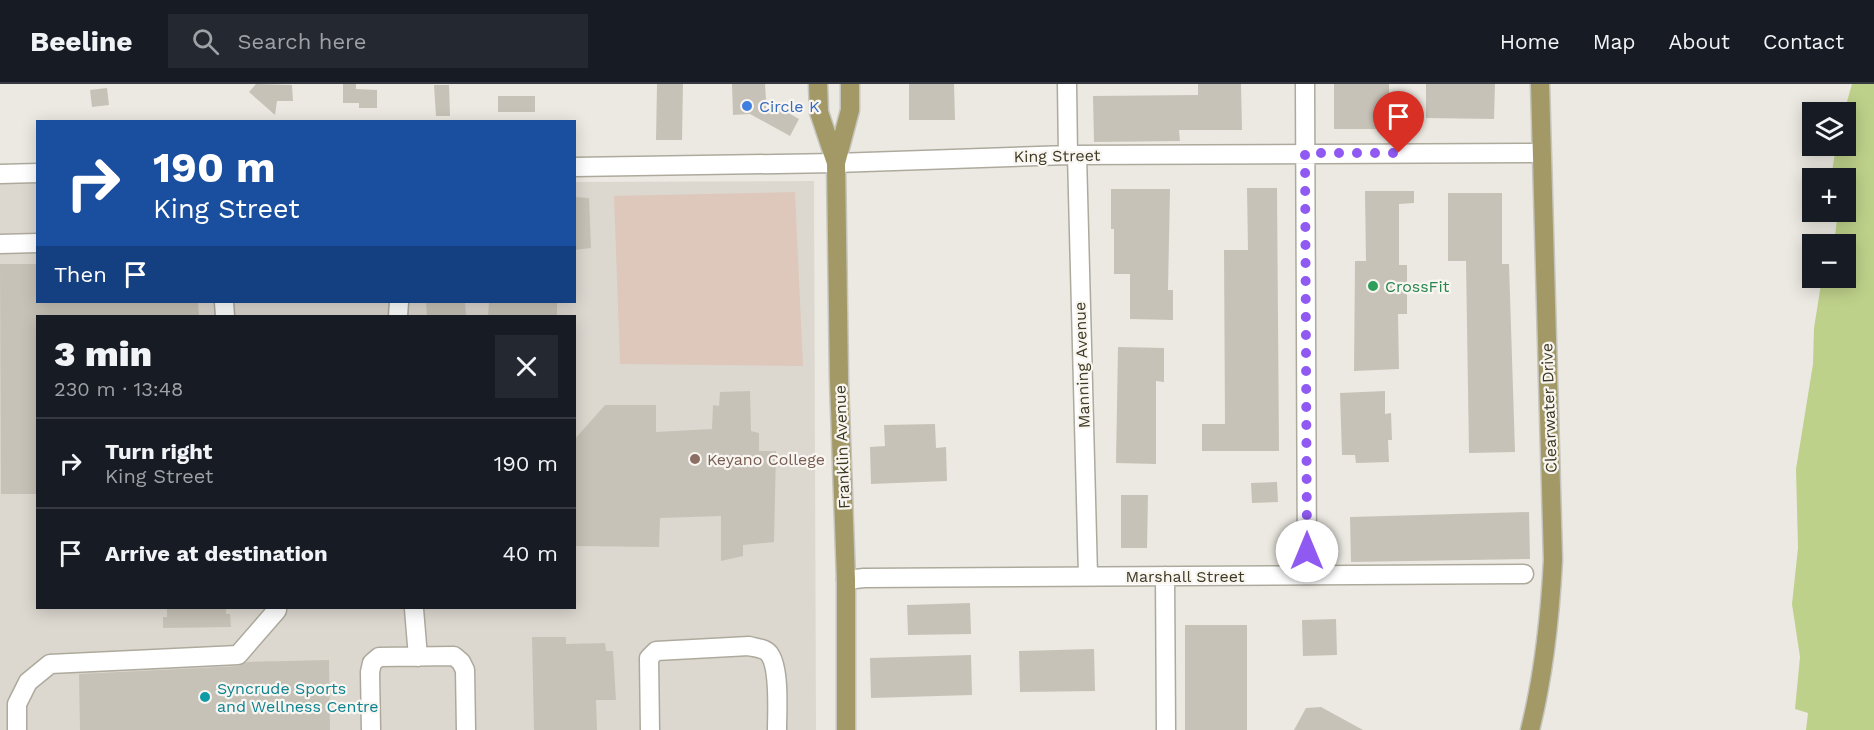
<!DOCTYPE html>
<meta charset="utf-8">
<style>
:root{--surface:#171b24;--page:#242831;--text:#f1f3f6;--muted:#9ea1a6;--line:#363941}
body{margin:0;font-family:"Work Sans",sans-serif;background:var(--page);color:var(--text);height:100vh;display:flex;flex-direction:column;font-size:22px;white-space:nowrap}
*{box-sizing:border-box;margin:0}
p{font-size:20px;color:var(--muted)}
.icon{flex:none;width:33px;height:33px;fill:none;stroke:currentColor;stroke-width:2;stroke-linecap:round;stroke-linejoin:round}
.map{position:relative;flex:1;overflow:hidden}
.side{position:absolute;left:36px;top:231px;width:540px;height:294px;display:flex;flex-direction:column;background:var(--surface);border-radius:0px;box-shadow:0 3px 15px #0003}
.side>*{flex:none}
.top-card{position:absolute;left:36px;top:36px;width:540px;height:183px;border-radius:0px;box-shadow:0 3px 15px #0003;background:#1a4fa0;color:#fff;overflow:hidden}
.controls{position:absolute;left:1802px;top:18px;display:grid;gap:12px}
.controls a{display:grid;place-items:center;width:54px;height:54px;border-radius:0px;background:var(--surface);box-shadow:0 3px 15px #0003;font-size:30px}
.pin{position:absolute;display:grid;place-items:center;width:51px;height:51px;color:#fff;margin:-62px -26px;border-radius:50% 50% 50% 0;rotate:-45deg;box-shadow:0 0 6px #0007}
.pin .icon{rotate:45deg}
.me{position:absolute;width:66px;margin:-33px;rotate:0deg;stroke-linejoin:round;filter:drop-shadow(0 0 4px #0008)}
.turn{display:flex;align-items:center;gap:21px;height:126px;padding:0 18px;font-size:27px}
.turn .icon{width:78px;height:78px;stroke-width:2.5}
.turn b{display:block;font-size:42px;line-height:51px}
.then{display:flex;align-items:center;height:57px;padding:0 18px;background:#0003;gap:12px;font-size:22px}
.round{display:grid;place-items:center;flex:none;width:63px;height:63px;border-radius:0px;background:var(--page)}
.headline{display:flex;align-items:center;justify-content:space-between;height:102px;padding:0 18px}
h1{font-size:36px;font-weight:800;line-height:45px}
ul{padding:0;list-style:none}
li{display:flex;align-items:center;gap:18px;height:90px;padding:0 18px;border-top:2px solid var(--line)}
li div{flex:1}
li b{display:block;font-size:22px}
li em{font-style:normal}
header{display:flex;align-items:center;gap:36px;box-sizing:border-box;height:84px;padding:0 30px;background:var(--surface);border-bottom:2px solid var(--line)}
header strong{font-size:28px}
nav{display:flex;gap:33px;margin-inline-start:auto;font-size:21px}
.search{width:420px;height:54px;background:var(--page);display:flex;align-items:center;gap:15px;box-sizing:border-box;padding:0 21px;border-radius:0px;color:var(--muted);font-size:22px}
.map>svg:first-child{display:block}
.built{fill:#dcd8d0}
.green{fill:#ddc8bb}
.water{fill:#bed18a}
.building{fill:#c7c2b7}
.lines{fill:none;stroke-linecap:round;stroke-linejoin:round}
.minor-casing{stroke:#adaa9d;stroke-width:21}
.major-casing{stroke:#c5c4bd;stroke-width:21}
.minor{stroke:#fff;stroke-width:18}
.major{stroke:#a29966;stroke-width:18}
.route{stroke:#905af2;stroke-width:10;stroke-dasharray:0 18}
.shop-dot{fill:#3f7fe0;stroke:#f9f6f2;stroke-width:2}
.leisure-dot{fill:#2e9e5b;stroke:#f9f6f2;stroke-width:2}
.education-dot{fill:#8d6e63;stroke:#f9f6f2;stroke-width:2}
.culture-dot{fill:#0f9aa8;stroke:#f9f6f2;stroke-width:2}
.labels{text-anchor:middle;dominant-baseline:central;stroke-width:4.5;stroke-linejoin:round;paint-order:stroke}
.shop-label{font-size:16px;fill:#366cbe;stroke:#f9f6f2;text-anchor:start}
.street-label{font-size:16px;fill:#3d3922;stroke:#f9f6f2}
.leisure-label{font-size:16px;fill:#27864d;stroke:#f9f6f2;text-anchor:start}
.education-label{font-size:16px;fill:#785e54;stroke:#f9f6f2;text-anchor:start}
.culture-label{font-size:16px;fill:#0d838f;stroke:#f9f6f2;text-anchor:start}
</style>
<header>
<strong>Beeline</strong>
<div class="search"><svg class="icon" aria-label="search" viewBox="0 0 24 24"><circle cx="10" cy="10" r="6"/><path d="M15 15l6 6"/></svg>Search here</div>
<nav><a>Home</a><a>Map</a><a>About</a><a>Contact</a></nav>
</header>
<div class="map">
<svg width="1874" height="646" viewBox="0 0 1874 646">
<rect width="100%" height="100%" fill="#ece9e2"/>
<!-- built -->
<path class="built" d="M37,89L38,218H221L222,232H38V524H574V232H223V218H574L575,98L814,97L816,646H0V90Z"/>
<!-- green -->
<path class="green" d="M795,108L803,282L620,280L614,112Z"/>
<!-- water -->
<path class="water" d="M1852,0H1874V646H1806L1808,629L1795,625L1800,573L1792,520L1798,464L1796,385L1813,280L1814,244L1822,194H1845V160H1834L1837,135L1831,128H1845V94H1831L1836,62H1845L1844,28Z"/>
<!-- building -->
<path class="building" d="M256,0L292,1L293,17H277L275,31L249,8Z
M343,0H356V5L377,6V24H359V19H343Z
M657,0H683L682,56H656Z
M732,0H765L766,16L799,35L790,52L750,30L733,31Z
M909,0H954L955,36H909Z
M1198,0H1241L1242,46H1179L1180,57L1094,58L1093,12L1198,11Z
M1334,0H1389V45H1334Z
M1426,0H1495L1494,35L1426,34Z
M434,1H449L450,32H436Z
M107,4L109,21L92,23L90,6Z
M498,12H535V28H498Z
M1247,104H1277L1279,367H1202V340H1225L1224,166H1248Z
M1111,105H1170L1168,206H1173V236L1130,235V190H1114V145H1111Z
M1365,107H1414V119L1399,120V181H1407V230H1398L1399,285L1354,287L1355,177H1366Z
M1448,109H1502V180H1509L1515,368L1469,369L1466,177H1448Z
M574,113L589,114L591,164L574,166Z
M0,180H36L38,218H198L199,232H38V410H1Z
M426,218H465L466,232H427Z
M489,218H557V232H488Z
M1118,263L1164,264V298L1156,297V380L1116,379Z
M750,307L751,347L759,349V367H776L774,458L743,461V472L721,477V432L660,434L659,463L574,462V356L605,321H656V348L712,345L713,321L719,322L720,308Z
M1385,307V330L1391,329L1392,356H1388L1389,378L1356,379L1355,371H1342L1340,309Z
M935,340L936,364L946,363L947,397L871,400L870,363L885,362L884,341Z
M1277,398L1278,418L1252,419L1251,399Z
M1121,411H1148L1147,464H1121Z
M1529,428L1530,475L1351,478L1350,433Z
M970,519L971,550L908,551L907,521Z
M167,524H226V530H230L231,543L163,544V533H167Z
M1336,535L1337,571L1303,572L1302,536Z
M1185,541H1247V646H1185Z
M532,553H566V560L605,559L606,567H613L616,616H596L597,646H534Z
M1094,565L1095,607L1020,608L1019,567Z
M971,571L972,611L871,614L870,574Z
M329,576L330,646H80L79,590L239,582L247,578Z
M1321,623L1363,646H1294L1306,624Z"/>
<g class="lines">
<defs>
<path id="minor" d="M1067,0L1068,71
M1305,0L1307,491
M1077,71L1088,492
M574,83L836,79L1068,71L1540,69
M0,90L38,89
M0,160L38,159
M224,218L225,232
M398,232L399,218
M1165,492L1166,646
M846,496L864,494L1524,490
M414,525L418,573
M17,646V620L28,598L50,580L238,571L277,526
M371,646L370,588L372,579L379,573L454,572L461,578L465,586L466,646
M650,646L649,574L656,567L749,562C756,564 766,564 770,571C780,586 777,628 777,646"/>
<path id="major" d="M818,0L819,28L836,79
M846,646V496L839,296L836,79L850,26V0
M1530,646C1544,590 1550,534 1553,476L1540,0"/>
</defs>
<!-- minor casing -->
<use href="#minor" class="minor-casing"/>
<!-- major casing -->
<use href="#major" class="major-casing"/>
<!-- minor -->
<use href="#minor" class="minor"/>
<!-- major -->
<use href="#major" class="major"/>
</g>
<g class="lines">
<!-- route -->
<path class="route" d="M1307,467L1305,69H1399"/>
</g>
<!-- markers -->
<circle class="shop-dot" cx="747" cy="22" r="6"/>
<circle class="leisure-dot" cx="1373" cy="202" r="6"/>
<circle class="education-dot" cx="695" cy="375" r="6"/>
<circle class="culture-dot" cx="205" cy="613" r="6"/>
<g class="labels">
<!-- shop labels -->
<g class="shop-label">
<text x="759" y="22">Circle K</text>
</g>
<!-- street labels -->
<g class="street-label">
<text transform="translate(1057 72) rotate(-1)">King Street</text>
<text transform="translate(1082 281) rotate(-92)">Manning Avenue</text>
<text transform="translate(1549 324) rotate(-92)">Clearwater Drive</text>
<text transform="translate(842 363) rotate(-92)">Franklin Avenue</text>
<text x="1185" y="492">Marshall Street</text>
</g>
<!-- leisure labels -->
<g class="leisure-label">
<text x="1385" y="202">CrossFit</text>
</g>
<!-- education labels -->
<g class="education-label">
<text x="707" y="375">Keyano College</text>
</g>
<!-- culture labels -->
<g class="culture-label">
<text x="217" y="604">Syncrude Sports<tspan x="217" dy="18">and Wellness Centre</tspan></text>
</g>
</g>
</svg>
<div class="controls">
<a><svg class="icon" aria-label="layers" viewBox="0 0 24 24"><path d="M12 4l9 5-9 5-9-5zM3 14l9 5 9-5"/></svg></a>
<a>+</a>
<a>−</a>
</div>
<div class="pin" style="left:1399px;top:69px;background:#d93025"><svg class="icon" aria-label="arrive" viewBox="0 0 24 24"><path d="M6 21V4h12l-3 4 3 4H6"/></svg></div>
<svg class="me" style="left:1307px;top:467px" viewBox="-20 -20 40 40"><circle r="19" fill="#fff"/><path d="M0-13L10 11 0 6-10 11z" fill="#905af2"/></svg>
<div class="top-card">
<div class="turn"><svg class="icon" aria-label="right" viewBox="0 0 24 24"><path d="M7 20v-9h11M14 6l5 5-5 5"/></svg><div><b>190 m</b>King Street</div></div>
<div class="then">Then<svg class="icon" aria-label="arrive" viewBox="0 0 24 24"><path d="M6 21V4h12l-3 4 3 4H6"/></svg></div>
</div>
<section class="side">
<div class="headline"><div><h1>3 min</h1><p>230 m · 13:48</p></div><a class="round"><svg class="icon" aria-label="close" viewBox="0 0 24 24"><path d="M6 6l12 12M18 6L6 18"/></svg></a></div>
<ul>
<li><svg class="icon" aria-label="right" viewBox="0 0 24 24"><path d="M7 20v-9h11M14 6l5 5-5 5"/></svg><div><b>Turn right</b><p>King Street</p></div><em>190 m</em></li>
<li><svg class="icon" aria-label="arrive" viewBox="0 0 24 24"><path d="M6 21V4h12l-3 4 3 4H6"/></svg><div><b>Arrive at destination</b></div><em>40 m</em></li>
</ul>
</section>
</div>
